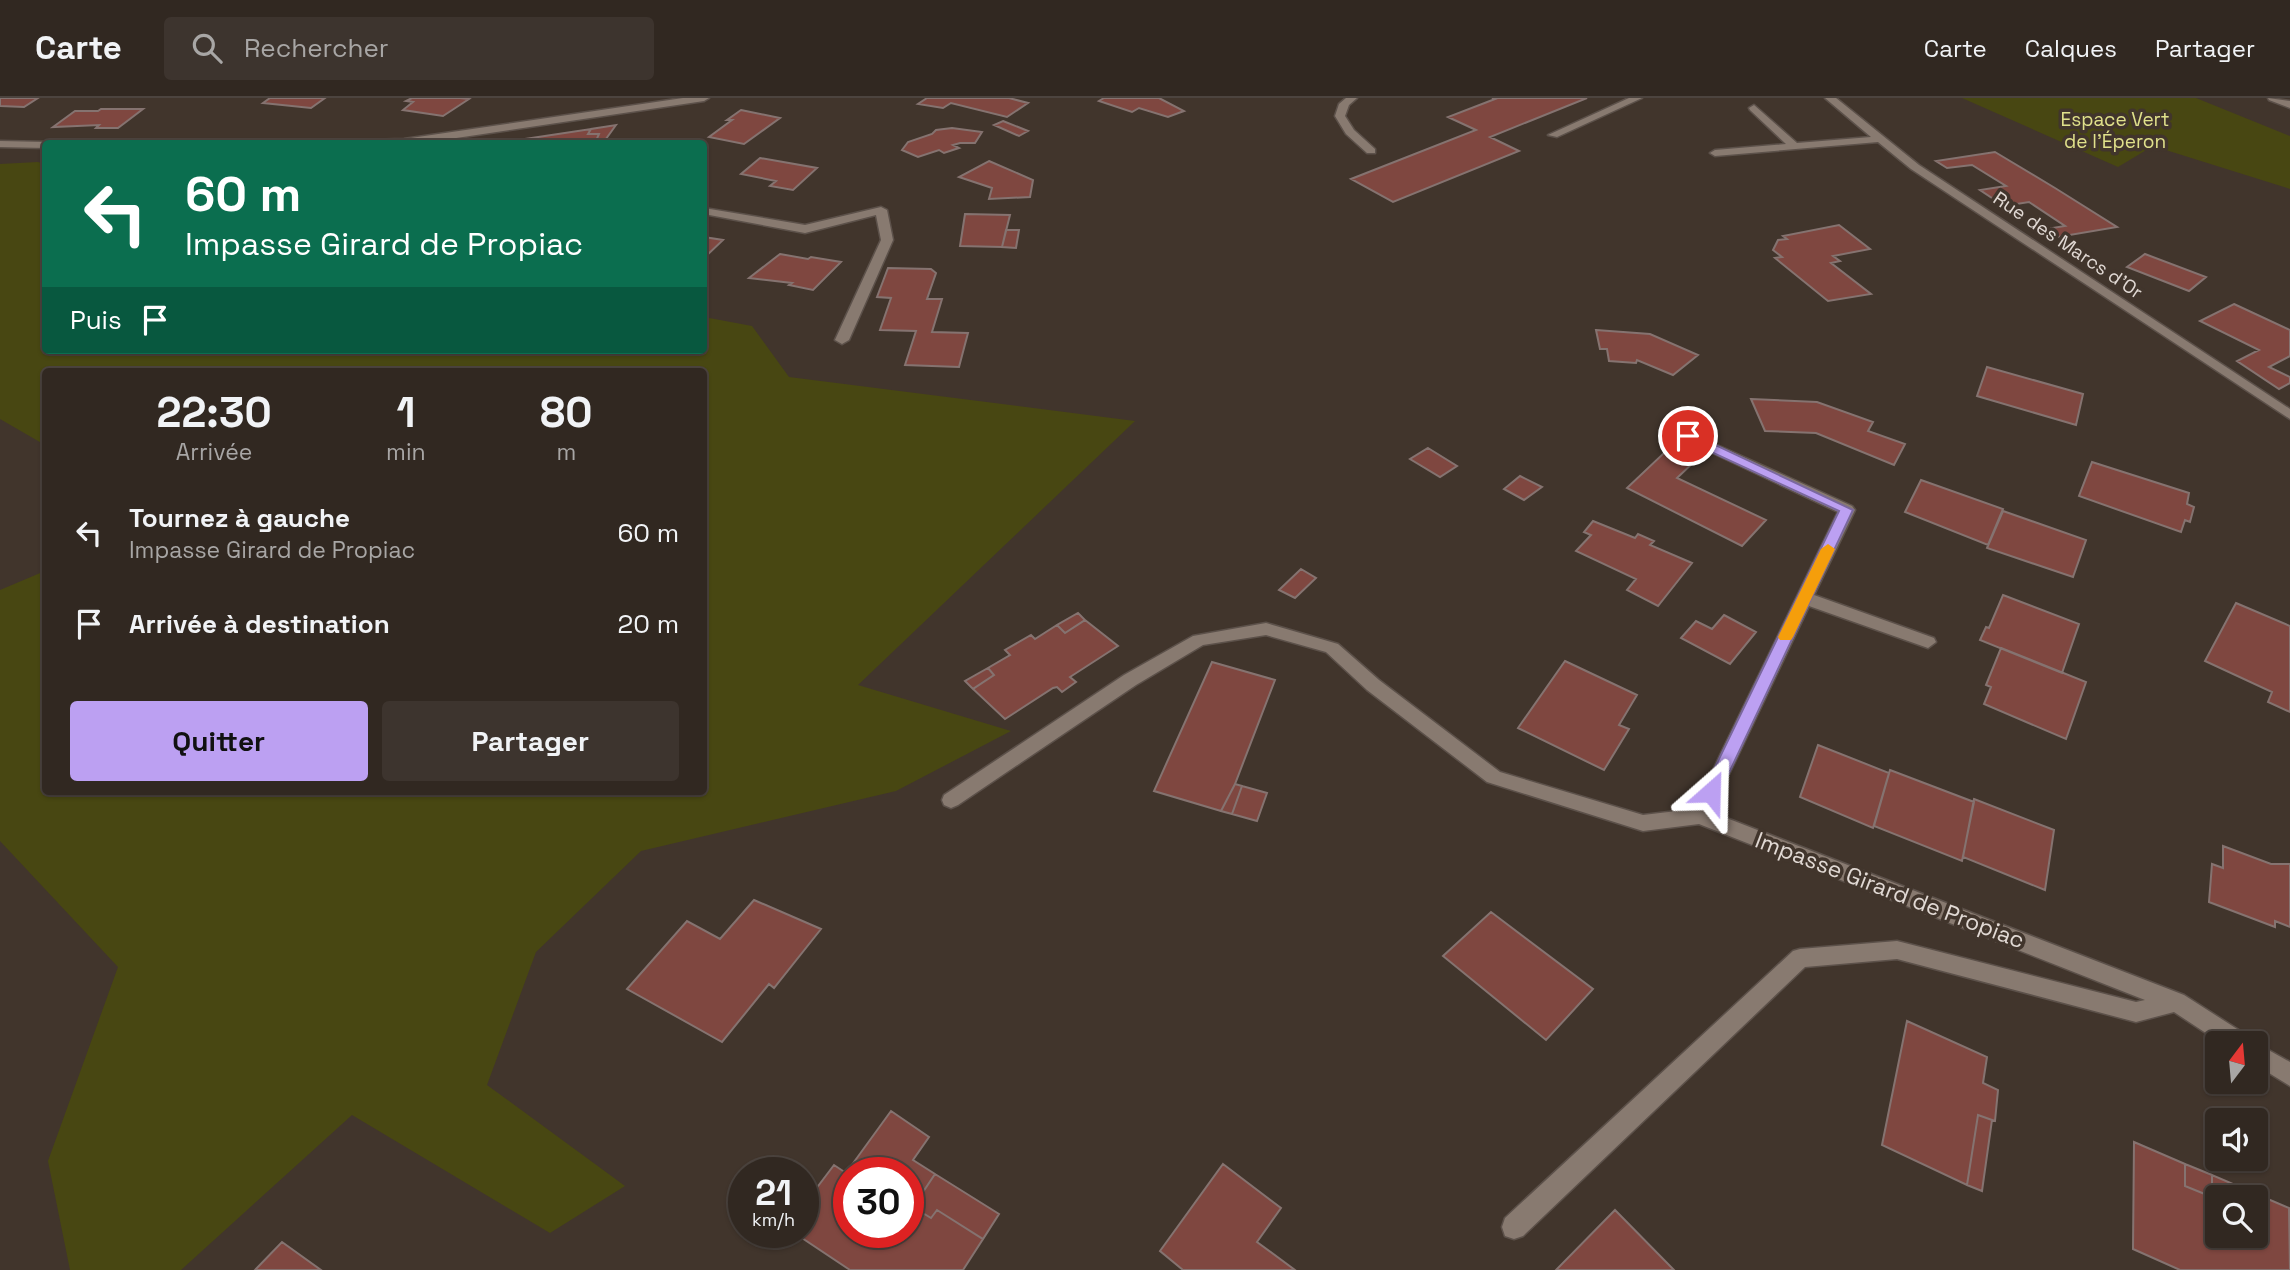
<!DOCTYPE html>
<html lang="fr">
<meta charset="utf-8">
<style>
:root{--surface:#312821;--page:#3d342e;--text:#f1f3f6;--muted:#a8a6a5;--line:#4c443f;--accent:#bca0f2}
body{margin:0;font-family:"Space Grotesk",sans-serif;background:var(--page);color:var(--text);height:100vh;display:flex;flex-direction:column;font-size:26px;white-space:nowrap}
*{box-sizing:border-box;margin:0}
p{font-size:23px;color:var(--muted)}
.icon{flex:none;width:38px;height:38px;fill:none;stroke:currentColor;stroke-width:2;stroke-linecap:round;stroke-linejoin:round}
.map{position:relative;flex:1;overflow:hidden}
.drawer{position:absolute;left:42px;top:270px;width:665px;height:427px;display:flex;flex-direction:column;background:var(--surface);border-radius:7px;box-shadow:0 2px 5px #0004,0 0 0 2px var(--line)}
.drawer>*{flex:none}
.hud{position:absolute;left:42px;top:42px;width:665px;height:214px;border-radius:7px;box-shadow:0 2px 5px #0004,0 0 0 2px var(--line);background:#0b6e4f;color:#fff;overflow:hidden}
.needle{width:46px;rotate:16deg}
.buttons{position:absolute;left:2205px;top:933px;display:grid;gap:14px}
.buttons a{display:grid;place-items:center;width:63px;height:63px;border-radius:7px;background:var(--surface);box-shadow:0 2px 5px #0004,0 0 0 2px var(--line);font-size:35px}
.speed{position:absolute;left:728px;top:1059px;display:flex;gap:14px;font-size:35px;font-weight:700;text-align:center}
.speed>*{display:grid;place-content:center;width:91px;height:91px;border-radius:50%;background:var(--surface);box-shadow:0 2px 5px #0004,0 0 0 2px var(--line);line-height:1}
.speed small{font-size:18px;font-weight:400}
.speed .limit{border:10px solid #d22;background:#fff;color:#111}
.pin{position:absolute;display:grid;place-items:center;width:60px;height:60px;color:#fff;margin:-30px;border:4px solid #fff;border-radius:50%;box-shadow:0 2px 7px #0007}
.me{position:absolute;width:77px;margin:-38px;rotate:25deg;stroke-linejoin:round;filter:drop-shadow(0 0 5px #0008)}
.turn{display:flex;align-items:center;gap:24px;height:147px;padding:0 28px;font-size:32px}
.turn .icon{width:91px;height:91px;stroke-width:2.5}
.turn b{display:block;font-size:49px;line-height:60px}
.then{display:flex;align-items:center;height:66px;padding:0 28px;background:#0003;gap:14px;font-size:26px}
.eta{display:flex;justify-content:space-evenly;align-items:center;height:119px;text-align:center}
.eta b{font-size:42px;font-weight:600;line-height:49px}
.button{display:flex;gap:14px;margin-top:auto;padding:14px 28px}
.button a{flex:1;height:80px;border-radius:7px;background:var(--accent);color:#111;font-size:28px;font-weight:600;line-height:80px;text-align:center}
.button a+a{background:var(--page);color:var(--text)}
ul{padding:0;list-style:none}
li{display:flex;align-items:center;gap:21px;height:91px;padding:0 28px}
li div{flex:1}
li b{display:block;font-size:26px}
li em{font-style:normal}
header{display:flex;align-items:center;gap:42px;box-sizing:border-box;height:98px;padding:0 35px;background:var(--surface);border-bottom:2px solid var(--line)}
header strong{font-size:33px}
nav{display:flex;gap:38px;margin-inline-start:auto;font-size:24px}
.search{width:490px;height:63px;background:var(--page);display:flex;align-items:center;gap:18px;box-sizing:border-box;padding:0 24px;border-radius:7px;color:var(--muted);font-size:26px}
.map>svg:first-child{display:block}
.green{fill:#484712}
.building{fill:#7f4740;stroke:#857370;stroke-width:2;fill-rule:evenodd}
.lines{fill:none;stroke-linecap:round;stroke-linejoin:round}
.minor-casing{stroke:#5c514a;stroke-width:3}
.minor{fill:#887a70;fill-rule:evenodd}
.route{fill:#bca0f2;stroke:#7a689d;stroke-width:2}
.slow{fill:#f59e0b}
.labels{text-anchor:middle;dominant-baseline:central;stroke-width:7;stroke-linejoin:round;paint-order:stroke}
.far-park-label{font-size:19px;fill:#e0e18b;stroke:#41352c}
.far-street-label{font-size:19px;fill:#e1d9d4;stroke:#41352c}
.street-label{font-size:23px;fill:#e1d9d4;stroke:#41352c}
</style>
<header>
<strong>Carte</strong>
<div class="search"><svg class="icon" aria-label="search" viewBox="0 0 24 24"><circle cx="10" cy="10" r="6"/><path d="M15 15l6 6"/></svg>Rechercher</div>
<nav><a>Carte</a><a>Calques</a><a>Partager</a></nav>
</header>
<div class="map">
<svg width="2290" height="1172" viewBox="0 0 2290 1172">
<rect width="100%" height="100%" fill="#41352c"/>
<!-- green -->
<path class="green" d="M1962,0H2196L2290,38V91L2153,48L2118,69Z
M38,64L46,67V252H704V219L752,228L789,279L1135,323L858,587L1011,633L896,693L641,753L536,854L487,987L625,1088L550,1135L352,1017L181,1172H70L48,1063L118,869L0,743V492L45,473L46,693H704V273H46L45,347L0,321V66Z"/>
<!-- building -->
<path class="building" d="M0,0H38L24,9L0,8Z
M270,0H325L311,10L263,5Z
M412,0H460L469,1L443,18L403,12L413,4L406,3Z
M927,0H1009L1028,5L1007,19L951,5L943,10L918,6Z
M1104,0H1159L1184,13L1168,19L1139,10L1132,14L1099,3Z
M1492,0H1587L1490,39L1519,53L1393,104L1351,81L1476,32L1448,19L1495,1Z
M101,11H143L118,30H96L99,27L53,29L75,13H98Z
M741,12L780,20L744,46L709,39L732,22H727Z
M1003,23L1028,33L1019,38L994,27Z
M616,27L603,45H595L599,36H588L591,31Z
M952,30L982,34L975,45H960L953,47L959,50L944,55L939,52L918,59L902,52L908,44L932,36L936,32Z
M591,31L588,36H599L595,45L602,46H515L525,41Z
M1995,54L2055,90L2117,129L2052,140L2040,132L2065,128L2029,104L2004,108L1980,92L2006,88L1972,67L1947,70L1936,63Z
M760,60L817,70L793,92L770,88L776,83L741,76Z
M989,63L1033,82L1030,99L989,101L992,90L959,79Z
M965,116L1010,117L1002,149L960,148Z
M1839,127L1870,151L1833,158L1840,163L1831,165L1871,196L1828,203L1775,160L1782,159L1773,152L1778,142L1787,141L1783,138Z
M1006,132H1019L1016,150L1002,149Z
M704,139L723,142L704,160Z
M780,156L808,161L811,159L841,164L813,192L789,187L792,185L749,180Z
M2145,156L2206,179L2189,193L2127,169Z
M888,170L931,171L936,175L927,201H942L932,234L968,235L959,269L905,267L916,233L880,232L891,200L877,199Z
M2234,206L2290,232V258L2269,269L2290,279V285L2279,291L2237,263L2259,252L2200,223Z
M1596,232L1650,236L1698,257L1673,277L1637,262L1636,265L1609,263L1607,251H1600Z
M1987,269L2083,296L2076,327L1977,298Z
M1751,301L1817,304L1873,324L1868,333L1905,346L1894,367L1816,335L1765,333Z
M1428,350L1457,368L1440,379L1410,361Z
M1665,354L1695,363L1677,380L1766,422L1742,448L1627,390Z
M2092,364L2189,395L2187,406L2194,409L2190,424L2185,422L2181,434L2079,398Z
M1520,378L1542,389L1524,402L1504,391Z
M1921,382L2003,411L1988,447L1905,414Z
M2003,413L2086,442L2073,479L1987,450Z
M1593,423L1635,440L1638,436L1654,443L1650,447L1692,465L1658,508L1627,492L1636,481L1576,453L1591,437L1584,434Z
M1301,471L1316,480L1295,500L1279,492Z
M2003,497L2079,526L2062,575L1980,542L1986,529L1989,530Z
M2236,505L2290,528V614L2268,604L2272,594L2205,563Z
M1078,515L1085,522L1065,535L1057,527Z
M1724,517L1756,534L1730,566L1681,540L1696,523L1712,531Z
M1085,522L1118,548L1070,579L1076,584L1062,594L1057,589L1053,590L1005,621L973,591L994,577L988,570L1010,557L1005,552L1031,537L1035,541L1057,527L1065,535Z
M2001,550L2086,584L2066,641L1984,606L1991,589L1986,587Z
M1565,563L1637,597L1619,627L1629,631L1604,672L1518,630Z
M1212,564L1275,582L1235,686L1221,713L1154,693Z
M988,570L994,577L973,591L965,583Z
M1818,647L1889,675L1873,730L1800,699Z
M1890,672L1974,704L1962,763L1874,728Z
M1235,686L1242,688L1232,716L1221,713Z
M1242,688L1267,695L1257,723L1232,716Z
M1974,701L2054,732L2045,792L1963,759Z
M2223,748L2271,766H2290V829L2275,823V829L2209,804L2212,766L2223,770Z
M754,802L821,831L774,890L769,886L722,944L627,891L687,823L720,841Z
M1491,814L1593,891L1546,942L1443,858Z
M1907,923L1987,959L1983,985L1998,992L1995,1023L1978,1017L1967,1087L1882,1047Z
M891,1013L929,1039L913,1062L935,1076L913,1109L931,1120L937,1112L983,1141L963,1172H850L793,1134H803V1108L834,1067L846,1075ZM849,1074H908V1134H849Z
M1978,1017L1992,1022L1982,1093L1967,1087Z
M2134,1044L2185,1066V1088L2212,1099V1077L2289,1110L2290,1172H2180L2133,1151ZM2217,1099H2256V1138H2217Z
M1223,1066L1281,1110L1257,1144L1295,1172H1183L1160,1153Z
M2185,1066L2212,1077V1099L2185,1088Z
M935,1076L999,1116L983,1141L937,1112L931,1120L913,1109Z
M1615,1112L1674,1172H1556Z
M282,1144L321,1172H255Z"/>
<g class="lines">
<defs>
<path id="minor" d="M683,0H709L704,3L416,46H324L329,43L404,41Z
M1346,0H1357L1349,7L1345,18L1354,32L1375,51V55H1367L1346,36L1335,18L1339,6Z
M1629,0H1642L1557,39L1548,37Z
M1825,0H1836L1919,67L2290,311V321L1911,71L1878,44L1715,58L1710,55L1715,52L1786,46L1750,12L1749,10L1754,7L1797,45L1871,39Z
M2268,0L2290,3V10L2269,2Z
M0,43L46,44L50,46H46V50L0,49Z
M881,109L887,112L893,142L849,242L842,246L835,242L881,142L876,117L805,135L704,116V110L805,127Z
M1688,334L1852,408L1855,412L1814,497L1934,540L1936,544L1928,550L1809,508L1711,714L2184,897L2248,938L2251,945H2221L2174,914L2136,924L1897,861L1805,869L1523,1138L1514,1141L1505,1138L1502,1129L1505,1120L1793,853L1800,851L1897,843L2136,904L2145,902L1699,726L1643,733L1487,684L1367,592L1326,554L1266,537L1203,547L1136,587L958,707L951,710L944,707L942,702L944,697L1124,577L1193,538L1266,525L1338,546L1379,582L1500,674L1643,717L1694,711L1838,414L1683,341L1681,338L1683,335Z
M2255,945H2256L2290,964V988L2256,967Z"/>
</defs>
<!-- minor casing -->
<use href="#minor" class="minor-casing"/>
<!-- minor -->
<use href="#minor" class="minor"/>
</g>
<!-- route -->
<path class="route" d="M1688,334L1853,412L1720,694L1717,699H1705L1703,694L1839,413L1683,341L1681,338Z"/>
<!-- slow -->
<path class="slow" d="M1828,446L1835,451L1793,539L1791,542H1780L1778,539L1821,451Z"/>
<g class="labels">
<!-- far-park labels -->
<g class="far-park-label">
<text x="2115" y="21">Espace Vert<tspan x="2115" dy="22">de l'Éperon</tspan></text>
</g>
<!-- far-street labels -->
<g class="far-street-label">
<text transform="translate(2068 147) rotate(34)">Rue des Marcs d'Or</text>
</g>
<!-- street labels -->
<g class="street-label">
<text transform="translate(1890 792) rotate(21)">Impasse Girard de Propiac</text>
</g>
</g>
</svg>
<div class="buttons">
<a><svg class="needle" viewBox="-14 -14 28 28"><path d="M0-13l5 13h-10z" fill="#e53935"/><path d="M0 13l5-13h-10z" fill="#a8a6a5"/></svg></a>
<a><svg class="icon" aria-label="sound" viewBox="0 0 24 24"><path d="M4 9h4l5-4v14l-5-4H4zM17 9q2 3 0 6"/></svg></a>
<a><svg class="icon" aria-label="search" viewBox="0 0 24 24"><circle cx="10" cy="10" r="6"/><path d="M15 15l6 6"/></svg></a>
</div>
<div class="speed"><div>21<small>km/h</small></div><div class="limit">30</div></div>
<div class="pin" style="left:1688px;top:338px;background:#d93025"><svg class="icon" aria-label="arrive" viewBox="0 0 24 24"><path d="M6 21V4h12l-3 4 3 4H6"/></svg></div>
<svg class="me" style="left:1711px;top:694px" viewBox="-20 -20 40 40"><path d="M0-17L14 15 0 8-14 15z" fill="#bca0f2" stroke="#fff" stroke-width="4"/></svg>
<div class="hud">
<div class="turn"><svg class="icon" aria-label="left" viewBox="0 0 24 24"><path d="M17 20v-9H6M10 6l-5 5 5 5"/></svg><div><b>60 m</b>Impasse Girard de Propiac</div></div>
<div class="then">Puis<svg class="icon" aria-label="arrive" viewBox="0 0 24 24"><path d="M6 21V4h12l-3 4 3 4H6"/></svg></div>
</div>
<section class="drawer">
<div class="eta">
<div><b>22:30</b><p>Arrivée</p></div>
<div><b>1</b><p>min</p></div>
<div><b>80</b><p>m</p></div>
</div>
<ul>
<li><svg class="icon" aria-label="left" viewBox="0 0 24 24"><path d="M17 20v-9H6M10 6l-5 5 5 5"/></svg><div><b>Tournez à gauche</b><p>Impasse Girard de Propiac</p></div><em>60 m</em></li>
<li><svg class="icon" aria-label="arrive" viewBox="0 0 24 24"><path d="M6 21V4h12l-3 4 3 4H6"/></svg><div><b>Arrivée à destination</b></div><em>20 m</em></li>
</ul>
<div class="button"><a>Quitter</a><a>Partager</a></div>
</section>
</div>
